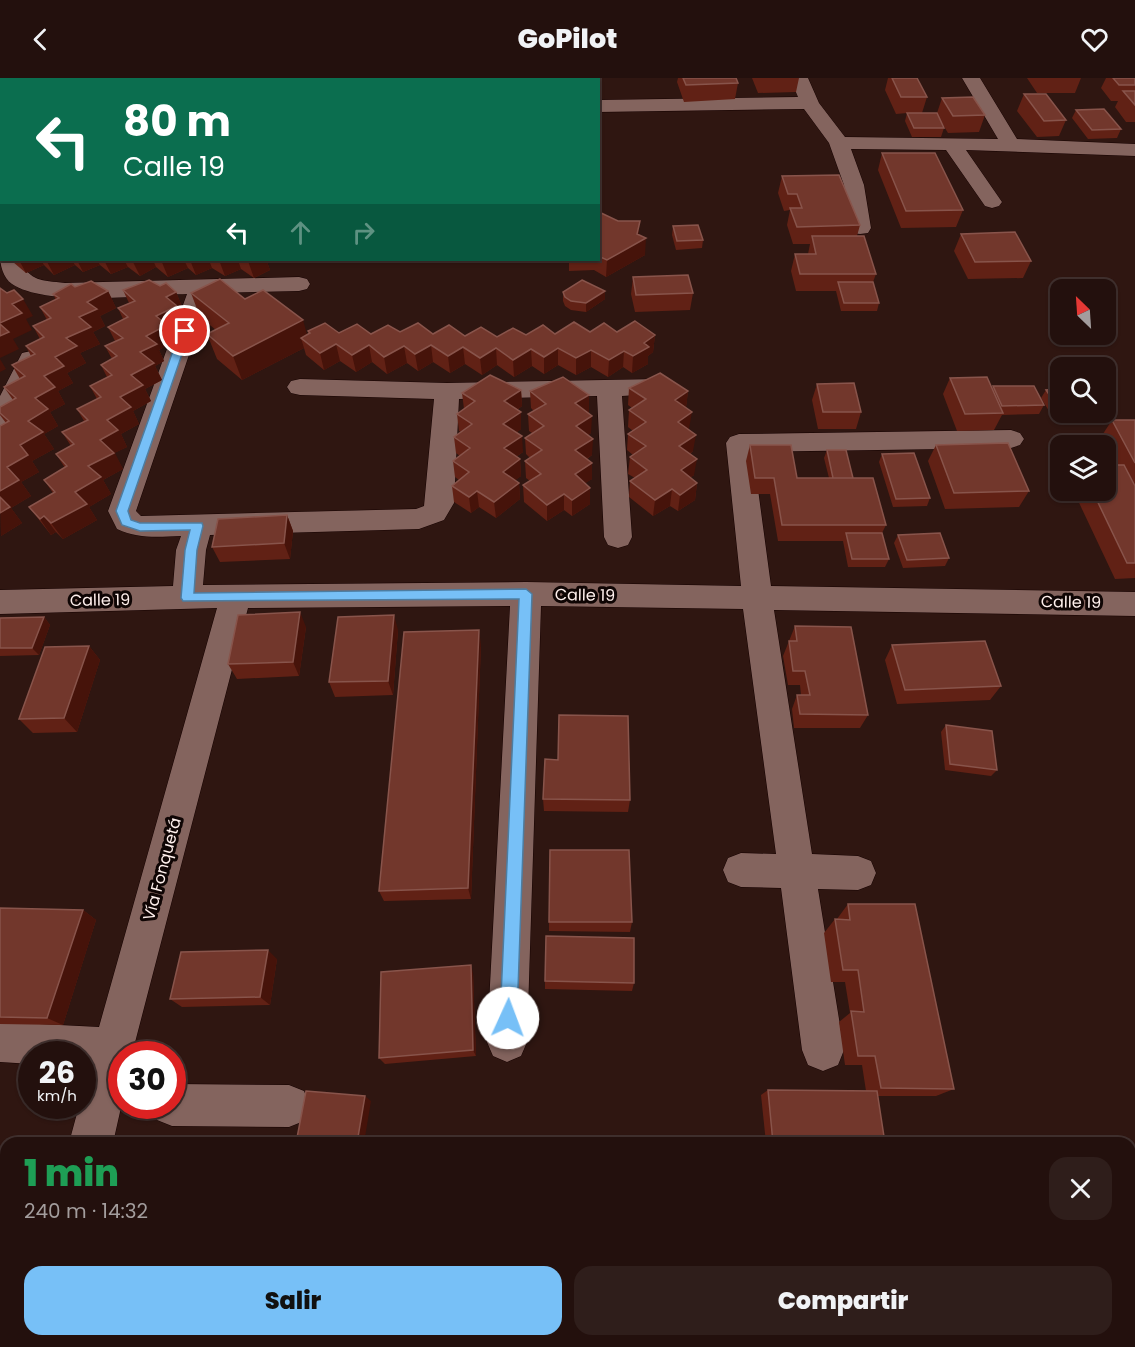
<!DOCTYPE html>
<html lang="es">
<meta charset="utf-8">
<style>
:root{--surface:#23100d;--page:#2f1e1b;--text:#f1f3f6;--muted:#a39d9d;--line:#40302e;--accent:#77c0f7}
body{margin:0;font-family:Poppins,sans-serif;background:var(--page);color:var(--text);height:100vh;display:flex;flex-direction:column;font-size:22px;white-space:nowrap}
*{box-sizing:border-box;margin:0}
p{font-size:20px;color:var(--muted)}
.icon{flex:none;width:33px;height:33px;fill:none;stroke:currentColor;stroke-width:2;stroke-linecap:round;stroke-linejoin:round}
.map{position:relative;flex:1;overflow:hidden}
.drawer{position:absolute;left:0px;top:1059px;width:1136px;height:210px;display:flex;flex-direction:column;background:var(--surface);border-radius:18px 18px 0 0;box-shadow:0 2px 4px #0004,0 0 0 2px var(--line)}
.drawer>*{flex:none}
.banner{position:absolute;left:0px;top:0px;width:600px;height:183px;box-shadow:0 2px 4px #0004,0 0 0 2px var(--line);background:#0b6e4f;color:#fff;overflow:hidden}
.needle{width:39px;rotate:335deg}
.buttons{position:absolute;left:1050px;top:201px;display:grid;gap:12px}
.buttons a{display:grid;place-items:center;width:66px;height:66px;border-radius:12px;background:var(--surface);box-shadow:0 2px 4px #0004,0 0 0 2px var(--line);font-size:30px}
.speed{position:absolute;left:18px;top:963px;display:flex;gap:12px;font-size:30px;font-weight:700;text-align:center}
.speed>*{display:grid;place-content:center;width:78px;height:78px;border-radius:50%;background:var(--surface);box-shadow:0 2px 4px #0004,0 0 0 2px var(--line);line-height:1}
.speed small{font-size:15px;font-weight:400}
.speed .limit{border:9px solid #d22;background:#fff;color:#111}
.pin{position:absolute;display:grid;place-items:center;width:51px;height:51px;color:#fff;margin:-26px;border:3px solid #fff;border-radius:50%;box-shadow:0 2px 6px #0007}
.me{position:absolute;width:66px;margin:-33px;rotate:2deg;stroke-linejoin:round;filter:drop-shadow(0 0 4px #0008)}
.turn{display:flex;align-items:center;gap:21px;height:126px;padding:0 24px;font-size:27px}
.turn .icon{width:78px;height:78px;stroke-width:2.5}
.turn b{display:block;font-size:42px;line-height:51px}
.lanes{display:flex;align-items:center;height:57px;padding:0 24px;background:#0003;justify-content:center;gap:30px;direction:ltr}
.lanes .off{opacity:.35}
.round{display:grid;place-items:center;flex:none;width:63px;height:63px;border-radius:18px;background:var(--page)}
.head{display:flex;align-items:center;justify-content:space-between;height:102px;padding:0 24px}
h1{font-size:36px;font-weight:800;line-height:45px;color:#1e9e55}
.action{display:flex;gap:12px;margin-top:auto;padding:12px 24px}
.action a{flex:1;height:69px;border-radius:18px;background:var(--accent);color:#111;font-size:24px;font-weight:800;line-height:69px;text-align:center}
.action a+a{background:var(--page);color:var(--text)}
header{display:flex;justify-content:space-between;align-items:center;height:78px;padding:0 24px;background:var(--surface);font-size:27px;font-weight:800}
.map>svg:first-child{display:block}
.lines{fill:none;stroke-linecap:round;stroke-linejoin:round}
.minor-casing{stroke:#160201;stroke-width:1}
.minor{fill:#84645e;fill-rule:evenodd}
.wall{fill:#612115}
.shaded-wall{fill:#46130a}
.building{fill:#72372c;stroke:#88544b;stroke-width:1.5}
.route{fill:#77c0f7;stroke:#4d7da1;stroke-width:1.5}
.labels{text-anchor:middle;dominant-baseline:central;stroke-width:6;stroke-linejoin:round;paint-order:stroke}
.street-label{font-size:16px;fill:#fff0ed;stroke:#0f0504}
</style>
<header><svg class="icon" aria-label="back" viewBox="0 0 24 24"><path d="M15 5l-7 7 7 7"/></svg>GoPilot<svg class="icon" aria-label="heart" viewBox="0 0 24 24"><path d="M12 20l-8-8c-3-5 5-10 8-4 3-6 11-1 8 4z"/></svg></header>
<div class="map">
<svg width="1135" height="1269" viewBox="0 0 1135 1269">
<rect width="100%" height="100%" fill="#2f1611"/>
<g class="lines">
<defs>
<path id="minor" d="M0,0H9L10,2H2L0,8Z
M75,0H361L362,2H74Z
M790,0H808L819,25L845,59L998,61L962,0H980L1017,61L1135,66V78L966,72L1002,124L999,128L992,130L985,128L946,72L851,71L864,107L871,150L868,155L860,156L852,155L849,150L844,107L829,65L804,31L598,34V22L798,19Z
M0,151H2V164H0Z
M0,177L2,182H19C32,204 40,202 65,205L299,199L307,201L310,206L307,211L299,213L210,215L136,433L141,438L416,431L424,428L434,321L300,317L291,315L287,309L291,303L300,301L447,305L659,301L668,303L672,309L668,315L622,318L632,459L628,467L618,470L608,467L604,459L597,318L459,321L454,425L444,442L419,451L210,457L206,472L203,507L526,504L741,508L726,365L730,359L739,356L1011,352L1020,355L1024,361L1020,367L1011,370L753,374L771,508L1135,514V538L774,532L812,776L858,778L871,783L876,795L871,807L858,812L818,811L844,972L838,987L823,993L808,987L802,972L781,810L741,809L728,804L723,792L728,780L741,775L776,776L743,531L541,528L527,964L521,978L507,984L493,978L487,964L510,528L248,530L132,976H122V1025L113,1065H69L79,1028H82V1011L88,989H82V976H32V986L0,984V944L99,949L217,530L0,536V512L173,508L176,472L181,458C157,459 139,461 117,451L108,433L187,216C145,217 46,229 12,206C3,200 0,187 0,177Z
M31,273L40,275L43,281L13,343L9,349L0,352V318L22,275Z
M1106,373L1116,375L1135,412V450L1125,447L1106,409Z
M172,1006L289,1007L304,1013L310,1028L304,1043L289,1049L172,1048L157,1042L151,1028H172Z
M18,1263H66L64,1269H16Z"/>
</defs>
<!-- minor casing -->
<use href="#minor" class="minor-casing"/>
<!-- minor -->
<use href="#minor" class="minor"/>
</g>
<!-- wall -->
<path class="wall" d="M678,0H736L738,5L735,21L684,24L677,4Z
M752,0H799L796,14L758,15Z
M888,0H917L927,19L922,35H937L942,20L985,37L979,54L948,55L943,47L944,50L941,59H912L905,43L907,35L896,36L885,12Z
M1027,0H1081L1075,15H1037Z
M1106,0H1135V44H1126L1115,29L1118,23H1111L1101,10Z
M1024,16L1066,42L1059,58L1037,59L1017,33Z
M1076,32L1121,51L1117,60L1088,61L1072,40Z
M882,75L963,132L956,149L901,150L878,92Z
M782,98L860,147L857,158L876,196L873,204L879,225L877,233H841L836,213H796L791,193L795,176H808L810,166H793L787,147L790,132L784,133L778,115Z
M598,135L639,156L645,177L606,199L594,192L569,193V182H598Z
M673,148L703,162L702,170L676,172L672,157Z
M961,156L1031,183L1023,200L968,201L954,173Z
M11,182H273L267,184L270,192L254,200L241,191L225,198L212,190L196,197L188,190L168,199L156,189L140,198L128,189L111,196L100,187L83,194L75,187L54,197L44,187L26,195L13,184Z
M633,199L693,215L690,232L635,234L631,216Z
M160,208L176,214L183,231L179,233L184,245L169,252L174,263L159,272L164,283L155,288L162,302L145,311L151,323L133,333L139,346L121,356L127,369L114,375L123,391L103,402L111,416L89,429L97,442L63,461L56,454L51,457L29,429L53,415L44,402L65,390L56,376L71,368L62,354L84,343L77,331L97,321L90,308L107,299L101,287L112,281L105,268L115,263L108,249L123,241L118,230L129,225L123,212Z
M75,209L108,213L116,230L100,238L105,248L93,254L100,266L80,275L86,285L67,295L73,305L58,313L65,326L50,334L58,348L44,356L54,371L32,383L39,394L21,404L31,418L11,430L22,445L1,458L0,348L6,345L0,337V329L13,322L4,309L20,301L12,287L31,278L26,268L40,261L33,248L47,242L40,229L56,222L53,216Z
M605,213V221L586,234L571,232L565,228L563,223V214Z
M191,215L245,221L307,257L308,256V253L371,256L400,254L465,258L497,259L590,254H617L655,257L653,274L648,278V286L632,295L623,289L608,299L591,289L576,297L558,287L544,296L532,288L514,299L497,287L482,297L465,286L450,295L433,284L418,293L407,285L387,296L372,284L356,294L340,283L324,292L306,277L304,270L242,302L217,281L207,256L216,252L200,239Z
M950,300L992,310L993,308L1044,327L1039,336L1002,337L994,352L957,353L943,316Z
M817,306L861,334L856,351H818L812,322Z
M629,310L688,313L686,329L689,351L688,352L693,373L690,376L694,397L690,400L697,405L695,422L678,433L670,428L653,438L629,419L630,403L635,400L628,396L630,379L633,377L627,372L628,356L633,353L628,349L629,332L632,330L628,327Z
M1060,311V332L1049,333L1041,320L1046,312Z
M521,312L522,328L517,332L521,351L517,354L523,374L516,379L520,381L521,398L515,402L519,405L520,421L496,440L479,429L471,435L454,424L452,408L459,402L455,399L453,383L460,378L456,375L454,359L461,354L459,353L457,336L464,331L462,315Z
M530,313L589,334L587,335L591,355L588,357L592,377L587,381L592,401L585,405L590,426L572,438L564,432L547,443L524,424L523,407L530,403L526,400L525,383L530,380L526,376L525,360L532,355L529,353L528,336L534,333L531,330Z
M1112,342H1135V500L1115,501L1073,412H1106L1116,387L1101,359Z
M750,367L797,400H829L824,380L827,372L853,400L886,447L882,455L889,481L885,489H848L843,463H778L770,416H751L746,383Z
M936,367L1029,413L1019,429L945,431L928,383Z
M882,376L930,420L927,428L893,429L879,384Z
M287,437L293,453L290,481L220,484L212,469Z
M898,457L949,480L945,488L903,490L894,465Z
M44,539L50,547L39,577L0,578V540Z
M795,548L868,637L860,650H794L792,631L797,617H801L800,607H788L783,578Z
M306,549L299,598L237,601L228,586Z
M398,552L393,617L335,619L329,604Z
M481,567L471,821L384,823L379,813Z
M892,567L1001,608L990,622L897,626L885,582Z
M89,568L100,582L77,654L33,655L19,641Z
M946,647L997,692L991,698L945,692L941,654Z
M558,682L630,722L628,734L544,733L543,721Z
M848,826L954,1011L936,1018H877L885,1065H766L761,1017L768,1012L866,1013L862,987H845L839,944L850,935L845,904H831L824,855L835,841H837Z
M0,830L83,832L96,842L63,947L0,946Z
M549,844H632L630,854L549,853Z
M277,881L270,927L182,929L170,921Z
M473,895L476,978L385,986L379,980Z
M545,903L634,905L632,913L545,911Z"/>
<!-- shaded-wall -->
<path class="shaded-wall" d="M640,143L638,160H646L645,177L606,199L607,182L637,156Z
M19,182H41L44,187L26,195Z
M46,182H72L75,187L54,197Z
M77,182H97L100,187L83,194Z
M104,182H124L128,189L111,196Z
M132,182H153L156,189L140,198Z
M161,182H184L188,190L168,199Z
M190,182H209L212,190L196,197Z
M219,182H238L241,191L225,198Z
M251,182H273L267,184L270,192L254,200L248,183Z
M108,213L116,230L100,238L105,248L93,254L100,266L80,275L86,285L67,295L73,305L58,313L65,326L50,334L58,348L44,356L54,371L32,383L39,394L21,404L31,418L11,430L22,445L1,458L0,413L7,389L20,367L35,320L44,298L79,239L87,224Z
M605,213V221L586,234V225Z
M176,214L183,231L179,233L184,245L169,252L174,263L159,272L164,283L155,288L162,302L145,311L151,323L133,333L139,346L121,356L127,369L115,375L123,391L103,402L111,416L89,429L97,442L63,461L51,445L75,414L100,362L107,342L131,297L140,274L146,258L166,219Z
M23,221L33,238L26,241L32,252L13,261L19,271L0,280V245L12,226Z
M303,242L310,267L301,260L304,270L242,302L233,278Z
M655,257L653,274L648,278V286L632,295L633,278L644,265Z
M336,266L340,283L324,292L320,275Z
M369,267L372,284L356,294L352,277Z
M431,267L433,284L418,293L415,276Z
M404,268L407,285L387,296L384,279Z
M463,269L465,286L450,295L448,278Z
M496,270L497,287L482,297L480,280Z
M558,270V287L544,296V279Z
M531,271L532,288L514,299L513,282Z
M591,272V289L576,297V280Z
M624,273L623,289L608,299L609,282Z
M0,281L6,291L0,294Z
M521,312L522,328L505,340L504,323Z
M688,313L686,330L675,322Z
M589,317V334L575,342V325Z
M521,334V351L505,363L503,346Z
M692,334L689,351L676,361L678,344Z
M592,338L591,355L576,365V348Z
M696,357L693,373L677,384L679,368Z
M522,358L523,374L505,386L504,370Z
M593,361L592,377L575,388V372Z
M520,381L521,398L505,410L503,394Z
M697,381L694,397L678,408L681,392Z
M592,385V401L575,412V396Z
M519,405L520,421L496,440L494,424Z
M697,405L695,422L678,433L680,417Z
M590,410V426L572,438V422Z
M672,411L670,428L653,438L655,422Z
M477,413L479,429L471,435L469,419Z
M564,416V432L547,443V427Z
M287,437L293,453L290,481L284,465Z
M44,438L56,454L51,457L40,441Z
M300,534L306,549L299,598L293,584Z
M394,537L398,552L393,617L388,603Z
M44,539L50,547L39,577L32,570Z
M479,552L481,567L471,821L468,810Z
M89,568L100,582L77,654L64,640Z
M83,832L96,842L63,947L47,940Z
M268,872L277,881L270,927L260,919Z
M471,887L473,895L476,978L473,972Z
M365,1018L371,1023L364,1065H357Z"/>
<!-- building -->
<path class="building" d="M106,0H147L146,2H105Z
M683,0H736L738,5L686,7Z
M892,0H917L927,19H901Z
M1113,0H1135V7H1119Z
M1123,13H1135V27Z
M1024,16H1046L1066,42L1044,43Z
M973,19L985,37L953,38L942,20Z
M1104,31L1121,51L1092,52L1076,32Z
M907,35H937L944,50H914Z
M882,75H935L963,132L906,133Z
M839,97L860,147L797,149L790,130H802L797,116H788L782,98Z
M599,134L618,143H640L637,156L646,160L607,182L598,178V154L600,152L598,151V135Z
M698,147L703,162L677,163L673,148Z
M1015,154L1031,183L975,184L961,156Z
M812,158H864L876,196H800L795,176H816Z
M688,197L693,215L636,217L633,199Z
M220,201L245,221L263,212L303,242L233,278L207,256L229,245L191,215Z
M149,202L160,208L166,205L176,214L166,219L177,228L156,238L167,247L146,258L157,266L140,274L154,285L131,297L143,307L120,319L131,329L107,342L118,352L100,362L114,375L88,388L101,399L75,414L87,426L51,445L44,438L40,441L29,429L55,414L44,402L67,388L56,376L74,366L62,354L88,342L77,331L101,319L90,308L112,297L101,287L117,278L105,268L123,260L108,249L128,239L118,230L135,223L123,212Z
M582,202L605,213L586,225L571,223L565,219L563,214Z
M91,203L108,213L87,224L97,231L79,239L91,249L66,260L77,268L55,279L64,288L44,298L55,309L35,320L48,331L28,343L43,354L20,367L28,377L7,389L19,402L0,413V348L9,343L0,335V329L16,320L4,309L25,298L12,287L35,276L26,268L44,259L33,248L51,240L40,229L59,220L53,216L71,206L75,209Z
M838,204H873L879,225H844Z
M0,210L7,215L14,212L23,221L12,226L22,235L0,245Z
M635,243L655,257L644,265L649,269L633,278L624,273L609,282L591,272L576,280L558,270L544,279L531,271L513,282L496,270L480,280L463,269L448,278L431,267L415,276L404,268L384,279L369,267L352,277L336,266L320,275L301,260L310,255L308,253L325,245L339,255L357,246L371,256L388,247L400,254L418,245L433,256L449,247L465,258L481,249L497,259L513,250L526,257L543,247L555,256L574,244L590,254L604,245L617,254Z
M0,246L9,254L0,258Z
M660,295L688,313L675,322L692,334L678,344L696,357L679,368L697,381L681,392L697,405L680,417L672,411L655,422L630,403L647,392L630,379L646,368L628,356L646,344L629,332L646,321L629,310Z
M490,297L521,312L504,323L521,334L503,346L522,358L504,370L520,381L503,394L519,405L494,424L477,413L469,419L452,408L469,394L453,383L470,370L454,359L472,346L457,336L475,323L462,315Z
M563,299L589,317L575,325L592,338L576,348L593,361L575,372L592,385L575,396L590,410L572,422L564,416L547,427L523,407L541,396L525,383L542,372L525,360L544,348L528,336L546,326L530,313Z
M987,299L1003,335L965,336L950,300Z
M854,305L861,334H823L817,306Z
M993,308H1034L1044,327L1002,328Z
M1060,311V324H1054L1046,312Z
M1112,342H1135V385Z
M1008,365L1029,413L954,415L936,367Z
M750,367H791L797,400H873L886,447H782L774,400H755Z
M827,372H846L853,400H833Z
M914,375L930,420L896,421L882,376Z
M1106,387H1124L1135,408V485H1127L1092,412H1106Z
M0,419L10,429L0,435Z
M287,437L284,465L212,469L218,441Z
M846,455H882L889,481H852Z
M940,455L949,480L907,482L898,457Z
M300,534L293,584L228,586L238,537Z
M394,537L388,603L329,604L338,539Z
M44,539L32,570H0V540Z
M795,548L851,549L868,637L800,636L797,617H810L805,593H793L789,563H797Z
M479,552L468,810L379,813L404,554Z
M985,563L1001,608L905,612L892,567Z
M89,568L64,640L19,641L45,569Z
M559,637L628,638L630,722L543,721L545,681L558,682Z
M946,647L992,653L997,692L950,686Z
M550,772H629L632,844H549Z
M848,826H915L954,1011L881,1010L875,978H858L851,933L864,934L858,892H843L835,841L850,842Z
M0,830L83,832L47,940L0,939Z
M546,858L634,860V905L545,903Z
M268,872L260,919L170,921L181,874Z
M471,887L473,972L379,980L381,894Z
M768,1012L877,1013L885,1065H773Z
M306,1013L365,1018L357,1065H296Z"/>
<!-- route -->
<path class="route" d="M185,250L190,253L128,433L131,442L140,445H202L203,448L197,472L194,515L526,511L532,516L517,940L514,946L508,949L502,946L500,940L519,521L183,523L181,520L185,472L190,452L140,453L122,447L116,433L180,253Z"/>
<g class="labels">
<!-- street labels -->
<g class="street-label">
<text transform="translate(585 517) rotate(1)">Calle 19</text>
<text transform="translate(100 522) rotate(-1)">Calle 19</text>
<text transform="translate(1071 524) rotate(1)">Calle 19</text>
<text transform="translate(162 791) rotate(-75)">Vía Fonquetá</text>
</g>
</g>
</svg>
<div class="buttons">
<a><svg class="needle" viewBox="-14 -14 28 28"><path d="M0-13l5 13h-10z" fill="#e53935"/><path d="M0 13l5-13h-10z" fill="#a39d9d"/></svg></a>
<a><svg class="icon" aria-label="search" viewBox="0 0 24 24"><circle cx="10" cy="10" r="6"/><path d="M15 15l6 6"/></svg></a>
<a><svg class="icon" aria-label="layers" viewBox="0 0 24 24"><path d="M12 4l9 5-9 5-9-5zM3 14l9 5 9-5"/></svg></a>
</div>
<div class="speed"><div>26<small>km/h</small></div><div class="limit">30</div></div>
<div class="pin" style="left:185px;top:253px;background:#d93025"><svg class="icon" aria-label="arrive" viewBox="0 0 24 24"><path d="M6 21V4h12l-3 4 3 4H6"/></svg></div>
<svg class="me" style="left:508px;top:940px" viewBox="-20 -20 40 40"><circle r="19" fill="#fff"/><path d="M0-13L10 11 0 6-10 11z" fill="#77c0f7"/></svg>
<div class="banner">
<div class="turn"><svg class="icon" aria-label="left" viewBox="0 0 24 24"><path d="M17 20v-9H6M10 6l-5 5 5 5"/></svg><div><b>80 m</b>Calle 19</div></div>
<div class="lanes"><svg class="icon" aria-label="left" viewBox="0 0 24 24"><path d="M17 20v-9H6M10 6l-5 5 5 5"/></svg><svg class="icon off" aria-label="ahead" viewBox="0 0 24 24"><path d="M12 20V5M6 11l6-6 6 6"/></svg><svg class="icon off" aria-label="right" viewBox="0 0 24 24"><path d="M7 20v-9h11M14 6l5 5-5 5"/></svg></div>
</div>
<section class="drawer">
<div class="head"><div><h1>1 min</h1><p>240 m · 14:32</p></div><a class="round"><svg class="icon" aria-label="close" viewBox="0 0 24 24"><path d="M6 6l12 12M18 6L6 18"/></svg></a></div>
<div class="action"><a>Salir</a><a>Compartir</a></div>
</section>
</div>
